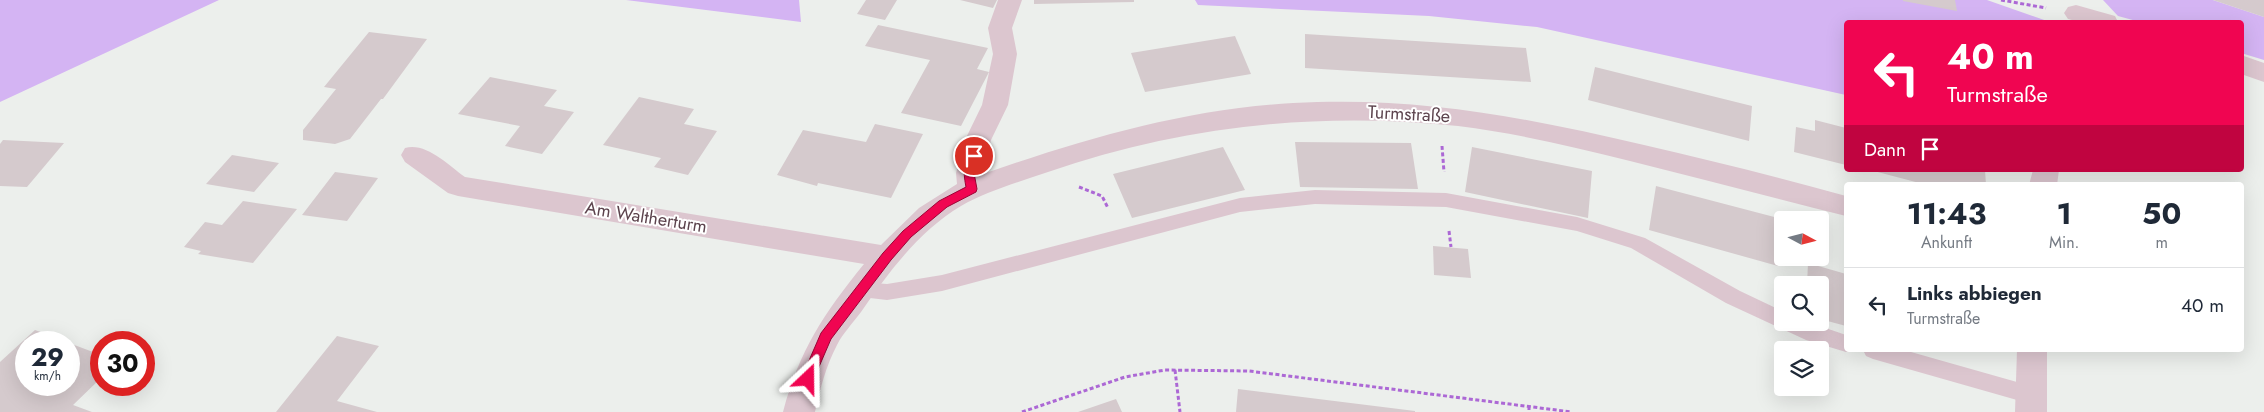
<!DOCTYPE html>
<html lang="de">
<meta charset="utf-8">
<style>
:root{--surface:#fff;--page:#f6f6f7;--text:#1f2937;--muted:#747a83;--line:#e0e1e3}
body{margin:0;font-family:Jost,sans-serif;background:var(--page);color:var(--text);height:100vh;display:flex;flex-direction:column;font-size:19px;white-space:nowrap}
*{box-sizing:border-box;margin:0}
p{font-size:16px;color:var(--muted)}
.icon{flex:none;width:28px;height:28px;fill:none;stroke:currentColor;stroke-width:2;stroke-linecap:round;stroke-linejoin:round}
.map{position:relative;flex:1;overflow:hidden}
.details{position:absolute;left:1844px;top:182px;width:400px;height:170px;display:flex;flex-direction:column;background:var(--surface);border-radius:5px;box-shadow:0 5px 20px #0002}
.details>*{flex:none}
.hud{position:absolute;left:1844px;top:20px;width:400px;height:152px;border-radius:5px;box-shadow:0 5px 20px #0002;background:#f00551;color:#fff;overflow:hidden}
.needle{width:32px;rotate:97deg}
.buttons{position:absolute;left:1774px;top:211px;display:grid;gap:10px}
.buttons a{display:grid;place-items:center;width:55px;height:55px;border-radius:5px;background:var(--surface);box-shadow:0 5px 20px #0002;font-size:25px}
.speed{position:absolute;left:15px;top:331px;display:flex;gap:10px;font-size:25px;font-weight:700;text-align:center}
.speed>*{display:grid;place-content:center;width:65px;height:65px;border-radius:50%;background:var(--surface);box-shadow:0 5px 20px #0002;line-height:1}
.speed small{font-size:12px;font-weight:400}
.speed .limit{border:8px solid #d22;background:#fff;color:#111}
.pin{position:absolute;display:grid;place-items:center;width:42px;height:42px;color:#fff;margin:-21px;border:2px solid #fff;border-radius:50%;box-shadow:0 1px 5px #0007}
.me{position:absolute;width:55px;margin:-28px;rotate:23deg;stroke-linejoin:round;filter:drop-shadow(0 0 4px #0008)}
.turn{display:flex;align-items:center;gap:18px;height:105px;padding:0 20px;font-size:22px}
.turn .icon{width:65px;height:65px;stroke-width:2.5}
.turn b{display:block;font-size:35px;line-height:42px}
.then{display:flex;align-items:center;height:48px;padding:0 20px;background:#0003;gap:10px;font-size:19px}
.eta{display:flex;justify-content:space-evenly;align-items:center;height:85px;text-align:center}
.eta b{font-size:30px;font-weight:700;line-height:35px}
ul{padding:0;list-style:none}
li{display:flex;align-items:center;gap:15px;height:75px;padding:0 20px;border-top:1px solid var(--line)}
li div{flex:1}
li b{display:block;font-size:19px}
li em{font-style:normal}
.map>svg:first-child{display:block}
.green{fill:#d4b4f3}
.building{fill:#d5cacd}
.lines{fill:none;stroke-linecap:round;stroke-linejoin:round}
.path{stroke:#ac68d5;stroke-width:3;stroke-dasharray:4 2.5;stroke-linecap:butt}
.lane{fill:#dcc6cf;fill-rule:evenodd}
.street{fill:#dcc6cf;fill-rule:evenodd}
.route{fill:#f00551;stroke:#9c0335}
.labels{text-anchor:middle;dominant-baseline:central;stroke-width:4;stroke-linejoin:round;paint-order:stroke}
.street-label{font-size:18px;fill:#5c434d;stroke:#fff}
</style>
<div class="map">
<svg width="2264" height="412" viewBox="0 0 2264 412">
<rect width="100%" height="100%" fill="#ecefec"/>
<!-- green -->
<path class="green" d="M0,0H219L0,102Z
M626,0H799L801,22Z
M1195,0H1987L2050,22H1846V95L1537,27L1429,16L1198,5Z
M2103,0H2213L2264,17V60L2241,53V22H2140L2118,16Z"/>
<!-- building -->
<path class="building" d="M866,0H897L885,20L857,14Z
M960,0H997L993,8Z
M1034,0H1134V2L1034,4Z
M1903,0H1955L1957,11L1903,1Z
M2214,0H2264V17L2213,0Z
M878,25L988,48L977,69L989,72L961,126L901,113L930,60L865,46Z
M369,32L427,39L383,99H381L350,139L335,144L303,140V130L336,89L324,87Z
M1305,34L1526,48L1531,82L1305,68Z
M1235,36L1251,74L1145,92L1131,53Z
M1595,67L1752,106L1749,141L1588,100Z
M490,77L557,90L544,106L574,112L542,154L505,146L520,126L458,114Z
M639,97L694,109L684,124L717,131L688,175L654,167L661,158L603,145Z
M1815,120L1846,128V165L1794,152L1796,127L1815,131Z
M875,124L923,134L891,198L818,183L817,186L777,175L803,130L866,142Z
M3,140L64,143L27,187L0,186V144Z
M1295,142L1411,143L1418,189L1300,187Z
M1223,147L1245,190L1132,218L1113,174Z
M1472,147L1592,171L1588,218L1465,192Z
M232,155L279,163L254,192L206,184Z
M1870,170H1985L1986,185H1927Z
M335,172L378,178L347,221L302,215Z
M1656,186L1782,219L1778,266L1649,230Z
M243,201L297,209L253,263L198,254L201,251L184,247L205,222L222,225Z
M1433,246L1468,249L1471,278L1434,275Z
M1808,263L1846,274V326L1820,319V285H1807Z
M35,330L68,342H26V385H69V343L101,355V378L73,405L92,412H0V362Z
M337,336L379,346L337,401L377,412H276Z
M1238,389L1415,411V412H1236Z
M1116,399L1122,412H1078Z"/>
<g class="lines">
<!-- path -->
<path class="path" d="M2001,0L2046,8
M1442,146L1444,172
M1079,187L1102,196L1108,208
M1449,231L1451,247
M1175,370L1180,412
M1529,406V412
M1022,412L1125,377L1165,370L1249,371L1572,412"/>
<!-- lane -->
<path class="lane" d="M1315,190L1446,193L1577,217L1645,238L1740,291L1782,311V322H1808L1846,335V350H1850L1846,352L1806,340L1726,303L1631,248L1577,231L1446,207L1315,204L1240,212L942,291L887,300L853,296L850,290L853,284L860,282L887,284L942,275L1240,198Z
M1863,350H1904L2031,386L2038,389L2042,395L2038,401L2031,404L1873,359L1866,356Z"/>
<!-- street -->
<path class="street" d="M998,0H1022L1012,28L1017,54L1008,105L991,140L983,174C1084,139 1185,109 1293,103C1417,96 1524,117 1644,145C1712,161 1779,177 1846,196V216C1774,198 1702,179 1630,161C1573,147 1516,133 1458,126C1319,111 1180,126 1048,172C1019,182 987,191 961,206C919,231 888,273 861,312C853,323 843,333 837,345C826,366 820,389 815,412H783C799,351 824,313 864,264L458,196L448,193L405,162L401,155L405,148C426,142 448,165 465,177L881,245L919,208L957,184L956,173L965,140L982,105L993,54L988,28Z
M2076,5L2115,16L2118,22H2080L2068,19L2064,13L2068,7Z
M2241,55L2264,63V82L2241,74Z
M2033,170H2059L2057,185H2029Z
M2017,350H2047V412H2015Z"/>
</g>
<!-- route -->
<path class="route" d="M974,152L979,156L974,173L977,189L976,192L947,207L911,237L891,260L831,339L812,383H803L801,379L821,333L883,253L903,231L939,201L966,187C964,177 961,157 974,152Z"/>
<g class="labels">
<!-- street labels -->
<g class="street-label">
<text transform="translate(1409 114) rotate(3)">Turmstraße</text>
<text transform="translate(646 217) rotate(9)">Am Waltherturm</text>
</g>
</g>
</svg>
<div class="buttons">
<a><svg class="needle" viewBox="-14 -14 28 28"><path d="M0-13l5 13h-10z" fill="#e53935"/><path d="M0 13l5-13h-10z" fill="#747a83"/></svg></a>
<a><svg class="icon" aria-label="search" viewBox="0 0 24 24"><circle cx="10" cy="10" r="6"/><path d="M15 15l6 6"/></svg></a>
<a><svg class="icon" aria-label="layers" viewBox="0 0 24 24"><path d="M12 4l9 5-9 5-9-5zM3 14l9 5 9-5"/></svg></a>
</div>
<div class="speed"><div>29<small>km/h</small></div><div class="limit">30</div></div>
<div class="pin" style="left:974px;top:156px;background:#d93025"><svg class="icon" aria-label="arrive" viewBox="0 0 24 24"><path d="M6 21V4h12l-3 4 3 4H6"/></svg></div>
<svg class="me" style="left:808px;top:379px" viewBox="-20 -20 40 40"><path d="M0-17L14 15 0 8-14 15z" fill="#f00551" stroke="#fff" stroke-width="4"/></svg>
<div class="hud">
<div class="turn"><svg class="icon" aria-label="left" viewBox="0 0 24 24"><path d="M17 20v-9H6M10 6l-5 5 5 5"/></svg><div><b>40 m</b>Turmstraße</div></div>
<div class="then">Dann<svg class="icon" aria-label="arrive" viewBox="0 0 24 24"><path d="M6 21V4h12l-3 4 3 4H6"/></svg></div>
</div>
<section class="details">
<div class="eta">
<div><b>11:43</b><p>Ankunft</p></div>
<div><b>1</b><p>Min.</p></div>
<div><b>50</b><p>m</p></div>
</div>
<ul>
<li><svg class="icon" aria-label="left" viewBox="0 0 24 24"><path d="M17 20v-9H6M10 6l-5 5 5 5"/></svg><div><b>Links abbiegen</b><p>Turmstraße</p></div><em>40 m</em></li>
</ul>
</section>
</div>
